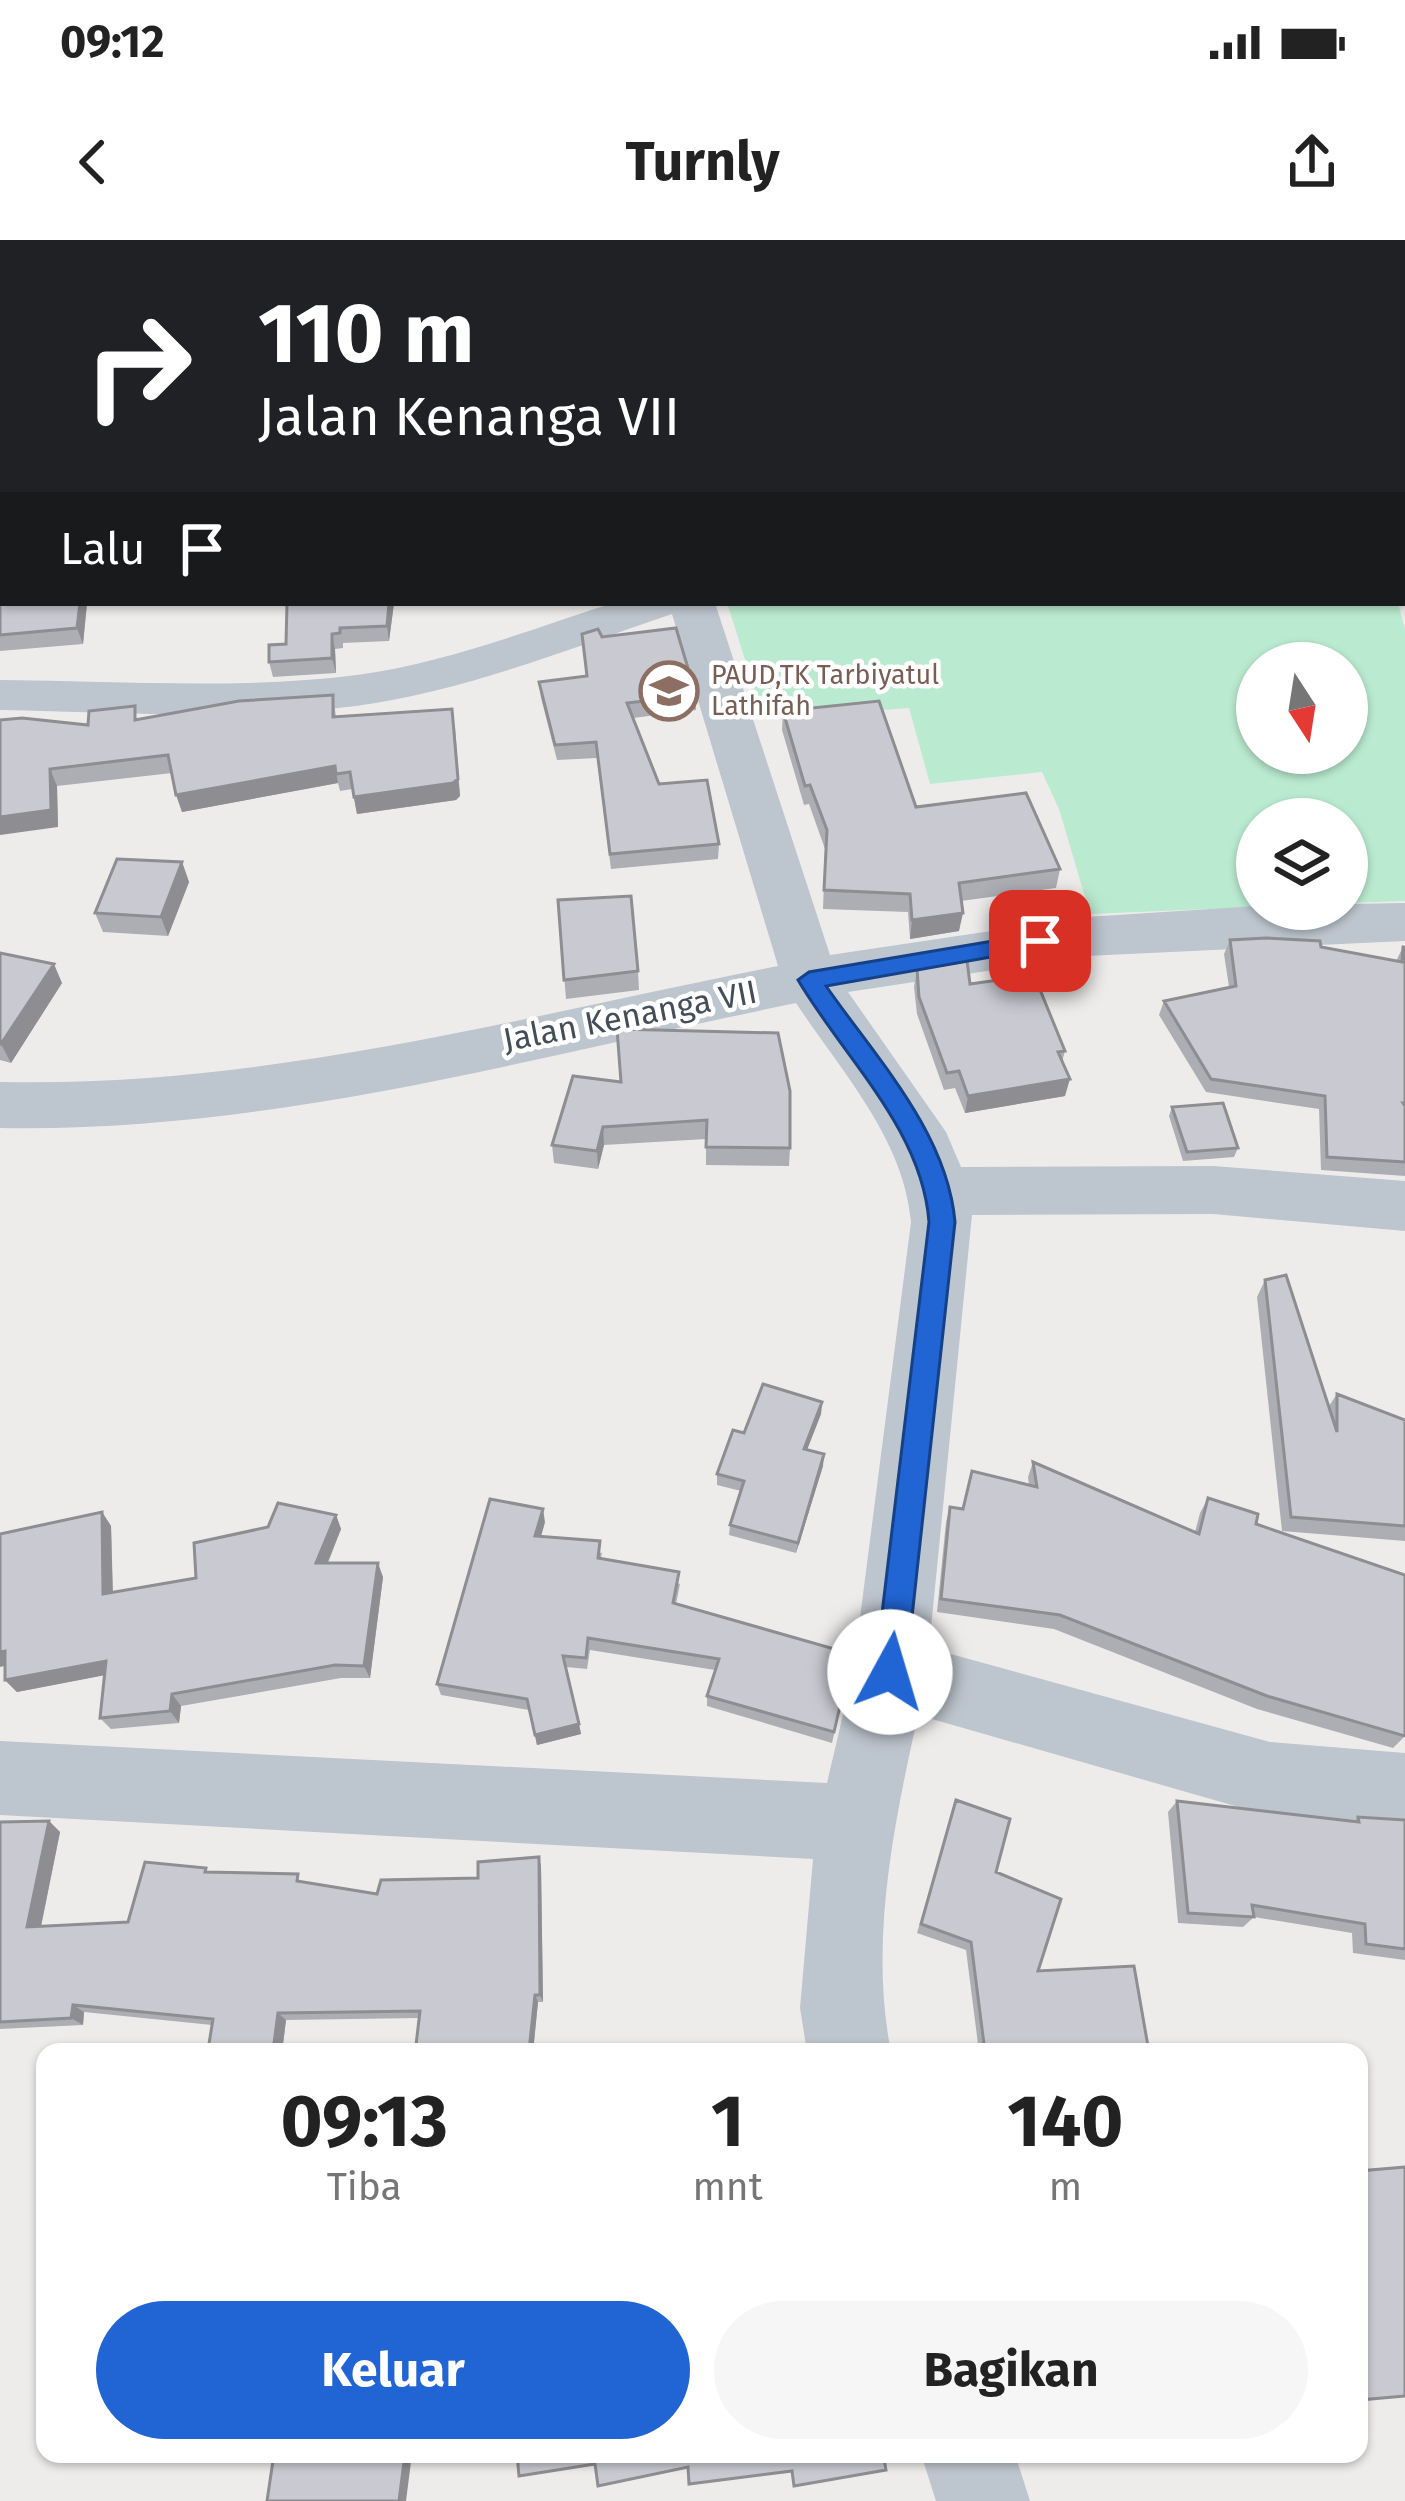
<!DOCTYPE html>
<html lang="id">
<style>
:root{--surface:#fff;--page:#f6f6f6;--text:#222;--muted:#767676;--accent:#2164d3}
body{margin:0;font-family:"Fira Sans",sans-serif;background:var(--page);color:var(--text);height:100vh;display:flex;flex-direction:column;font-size:45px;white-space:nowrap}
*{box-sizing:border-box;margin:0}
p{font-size:39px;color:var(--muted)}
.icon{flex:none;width:66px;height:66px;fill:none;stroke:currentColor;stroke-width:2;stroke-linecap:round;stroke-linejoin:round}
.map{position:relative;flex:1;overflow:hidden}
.details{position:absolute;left:36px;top:1803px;width:1332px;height:420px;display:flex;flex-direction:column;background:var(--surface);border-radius:24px;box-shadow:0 3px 9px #0004}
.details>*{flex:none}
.hud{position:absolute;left:0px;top:0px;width:1407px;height:366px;box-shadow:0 3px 9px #0004;background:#202124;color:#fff;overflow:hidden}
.needle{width:78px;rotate:168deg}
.controls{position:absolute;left:1236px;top:402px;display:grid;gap:24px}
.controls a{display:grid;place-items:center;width:132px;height:132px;border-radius:50%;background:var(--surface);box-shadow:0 3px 9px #0004;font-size:60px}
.pin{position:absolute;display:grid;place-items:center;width:102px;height:102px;color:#fff;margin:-51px;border-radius:24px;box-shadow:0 6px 18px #0006}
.me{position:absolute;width:132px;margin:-66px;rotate:6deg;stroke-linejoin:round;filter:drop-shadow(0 0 9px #0008)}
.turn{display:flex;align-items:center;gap:42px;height:252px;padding:0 60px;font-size:54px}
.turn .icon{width:156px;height:156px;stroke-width:2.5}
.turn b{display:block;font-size:84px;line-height:102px}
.then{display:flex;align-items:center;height:114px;padding:0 60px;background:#0003;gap:24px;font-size:45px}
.eta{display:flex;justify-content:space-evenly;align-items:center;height:204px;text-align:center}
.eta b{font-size:72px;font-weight:700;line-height:84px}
.cta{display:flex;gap:24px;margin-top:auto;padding:24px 60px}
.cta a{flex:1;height:138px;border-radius:72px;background:var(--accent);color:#fff;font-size:48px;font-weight:700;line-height:138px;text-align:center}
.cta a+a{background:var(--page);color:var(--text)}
.status{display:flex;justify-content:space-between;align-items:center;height:84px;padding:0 60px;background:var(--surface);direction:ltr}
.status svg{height:33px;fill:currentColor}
header{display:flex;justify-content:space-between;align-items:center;height:156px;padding:0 60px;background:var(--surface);font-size:54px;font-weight:700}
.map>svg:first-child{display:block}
.green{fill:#baebd0;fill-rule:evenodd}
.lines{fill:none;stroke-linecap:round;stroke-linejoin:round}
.minor{fill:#bdc5ce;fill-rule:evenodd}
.wall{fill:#adaeb4}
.shaded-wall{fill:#8d8d92}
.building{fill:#c9cad1;stroke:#8d8d92;stroke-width:3}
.route{fill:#2164d3;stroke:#154189;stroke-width:3}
.labels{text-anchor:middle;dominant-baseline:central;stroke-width:9;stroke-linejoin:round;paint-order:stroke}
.far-education-label{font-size:27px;fill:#785e54;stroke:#fff;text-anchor:start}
.street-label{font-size:33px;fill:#454e58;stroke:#fff}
</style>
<div class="status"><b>09:12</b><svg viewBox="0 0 49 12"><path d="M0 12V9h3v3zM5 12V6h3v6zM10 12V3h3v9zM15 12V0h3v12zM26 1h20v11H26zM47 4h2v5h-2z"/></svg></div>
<header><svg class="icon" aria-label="back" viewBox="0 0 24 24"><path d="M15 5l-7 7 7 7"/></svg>Turnly<svg class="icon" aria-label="share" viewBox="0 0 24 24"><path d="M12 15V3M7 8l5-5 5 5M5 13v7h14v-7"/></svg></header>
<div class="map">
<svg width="1405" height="2261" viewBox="0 0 1405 2261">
<rect width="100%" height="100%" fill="#eeeceb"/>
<!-- green -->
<path class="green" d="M727,363H1398L1405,389V661L1347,663V579H1257V667L1090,674L1059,569L1042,532L930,544L909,468L764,479ZM1257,423H1347V513H1257Z"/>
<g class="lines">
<!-- minor -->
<path class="minor" d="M1404,14H1405V36H1404Z
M0,36H3V60H0Z
M1404,245H1405V271H1404Z
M613,363H715L830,715L1086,677L1257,666L1347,669V664L1405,663V701L1086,716L848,752L946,892L961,927L1213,926L1405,941V991L1213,974L972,975L929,1408L1270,1502L1405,1513V1589L1270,1576L918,1475C894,1584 869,1701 891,1812H807L800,1768L813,1619L0,1575V1501L827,1543L853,1432L911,982C904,899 841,831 796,763C532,817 271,893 0,888V842C265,848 520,777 778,726L672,374C569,409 465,451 356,466C238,481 119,472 0,470V440C119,441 239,450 357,435C445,423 529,390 613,363Z
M921,2214H1015L1030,2261H936Z"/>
</g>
<!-- wall -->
<path class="wall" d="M397,0H623L622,3H440L439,0L398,2Z
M747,0H1282L1281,3H747Z
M0,324L3,363H87L83,404L0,411Z
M394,363L389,401L343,403V408L335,409L336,433L273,437L269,422L286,404Z
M582,394L602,397L696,455V470L633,478L659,544L719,604L718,619L611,629L597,518L557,520L541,458L539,442L586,436Z
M333,455L336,477L455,487L460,556L456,560L357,574L352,549L340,551L338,543L182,572L172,533L57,546L58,587L0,480L88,485Z
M783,471L916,567L1060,629L1056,648L961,661L959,691L910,699L908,672L823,669L825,609L809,564L804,565L782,490Z
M182,622L189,642L168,696L103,692L95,673Z
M558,660L638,731L639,750L566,759Z
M1230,700L1321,707L1396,721L1403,707H1405V936L1321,930L1319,869L1206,852L1159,775L1164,761L1229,747L1224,714Z
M0,713L62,743L11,823L0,820Z
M917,729L970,744L1065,811L1062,822L1065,856L965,873L955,848L944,850L917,774L914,747Z
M621,842L790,908L789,926L706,925V899L604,905L598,929L554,923L552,905Z
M1172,867L1238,908L1234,917L1183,921L1169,876Z
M1265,1040L1329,1166L1337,1154L1405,1180V1301L1282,1291L1257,1057Z
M822,1162L821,1174L807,1210L823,1226L796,1313L729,1295L730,1285L741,1251L717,1245V1234L744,1193Z
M1033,1222L1195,1292L1200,1273L1208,1258L1256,1284L1405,1496L1393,1508L1257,1469L1054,1389L937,1372L946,1282L950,1267L962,1269L1029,1245L1028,1237Z
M102,1272L111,1286L113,1352L196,1338L336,1275L341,1289L328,1323L383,1337L370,1438H341L181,1466L179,1483L111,1489L100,1478L104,1435L17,1452L5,1440V1426Z
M545,1282L541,1297L602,1313L601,1318L680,1344L676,1364L852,1414L832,1503L707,1466V1456L715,1430L590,1410L587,1429L566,1427L581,1494L537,1505L529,1470L441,1455L437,1444Z
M956,1560L996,1632L1038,1731L1149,1812H979L966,1710L917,1693Z
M1177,1561L1353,1582L1358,1577L1405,1580V1720L1353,1713L1352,1693L1254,1677L1243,1687L1178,1683L1168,1572Z
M49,1581L60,1592L41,1686L128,1682L210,1632L305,1642L377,1654L478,1638L539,1617L541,1627L543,1762H538L533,1812H421L416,1805L419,1778L286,1780L282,1812H211L208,1810L212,1785L84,1772L83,1785L0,1789V1582Z"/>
<!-- shaded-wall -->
<path class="shaded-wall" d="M80,363H87L83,404L77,388Z
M389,363H394L389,401L387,386Z
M332,394L335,409L336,433L332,418Z
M452,469L460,556L456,560L357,574L354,557Z
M335,526L338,543L182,572L176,555Z
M50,529L57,546L58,587L0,595V577Z
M182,622L189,642L168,696L161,677Z
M963,673L959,691L910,699L912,680Z
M54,724L62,743L11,823L1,804Z
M1070,839L1065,856L965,873L968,856Z
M603,887L604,905L598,929L597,911Z
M822,1162L821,1174L803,1220L804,1209Z
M824,1214L823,1226L796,1313L798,1303Z
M543,1269L545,1282L537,1309L535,1296Z
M102,1272L111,1286L113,1367L103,1354Z
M336,1275L341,1289L322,1336L316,1323Z
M378,1323L383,1337L370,1438L364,1426Z
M5,1411L17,1423L0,1427V1412Z
M106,1421L116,1433L17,1452L5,1440Z
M172,1454L181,1466L179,1483L170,1471Z
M579,1484L581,1494L537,1505L535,1495Z
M49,1581L60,1592L39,1696L27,1687Z
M539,1617L541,1627L543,1762L540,1755Z
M535,1755L538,1762L533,1812H530Z
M73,1765L84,1772L83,1785L71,1778Z
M278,1773L286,1780L282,1812H274Z
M405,2214H412L406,2261H399Z"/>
<!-- building -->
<path class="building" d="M0,0H20L18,3H3V36L2,20H0Z
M443,0H617L616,3H444Z
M747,0H1152L1117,3H747Z
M1220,0H1274L1276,3H1222Z
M0,324H3V363H80L77,388L0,395Z
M287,363H389L387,386L340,388V393L332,394V418L269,422V405L286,404Z
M676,388L696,455L627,463L659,544L707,540L719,604L610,614L596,502L555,505L539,442L587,436L582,394L598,389L602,397Z
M333,455V477L452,469L458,539L453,543L354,557L350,532L336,534L335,526L176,555L168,515L50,529L51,570L0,577V480L22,478L88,485L89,471L135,466V480L239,461Z
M879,461L916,567L1026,553L1060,629L959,643L963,673L912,680L910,654L824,650L827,590L810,545L805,546L783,471Z
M117,619L182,622L161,677L95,673Z
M631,656L638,731L564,740L558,660Z
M1266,698L1320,701L1321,707L1402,722L1403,707H1405V863H1403L1405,866V922L1327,917L1325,856L1211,839L1164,761L1236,746L1230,700Z
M0,713L54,724L1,804H0Z
M967,721L970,744L1034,735L1065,811L1058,812L1070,839L968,856L959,831L947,833L919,757L917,729Z
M617,789L778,793L790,851V908L706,907L707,880L603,887L597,911L552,905L573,836L621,842Z
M1223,863L1238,908L1187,912L1172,867Z
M1286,1035L1337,1192V1154L1405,1180V1286L1291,1277L1265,1040Z
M763,1144L822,1162L804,1209L824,1214L798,1303L730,1285L744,1241L717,1234L733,1190L744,1193Z
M1033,1222L1199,1294L1208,1258L1258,1274L1256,1284L1405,1335V1496L1267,1456L1060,1375L941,1359L950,1267L963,1269L972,1231L1037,1247Z
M490,1259L543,1269L535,1296L600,1301L598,1318L679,1332L673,1363L852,1414L834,1492L707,1456L719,1419L588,1398L586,1418L563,1416L579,1484L535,1495L527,1459L437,1444Z
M278,1263L336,1275L316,1323H378L364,1426L335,1425L172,1454L170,1471L100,1478L106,1421L5,1440V1411L0,1412V1294L102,1272L103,1354L196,1338L194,1303L268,1287Z
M956,1560L1010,1579L996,1632L1061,1659L1038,1731L1134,1726L1149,1812H985L971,1702L921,1684Z
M1177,1561L1359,1582L1358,1577L1405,1580V1709L1366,1704L1365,1684L1252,1665L1254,1677L1188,1673Z
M49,1581L27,1687L128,1682L145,1622L206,1628L205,1632L298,1634L297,1641L377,1654L381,1640L478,1638V1622L539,1617L540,1755H535L529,1811L416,1805L420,1771L278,1773L273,1811L208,1810L213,1779L73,1765L71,1778L0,1782V1582Z
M1405,1927V2156L1359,2160V1931Z
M274,2214H405L399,2261H267Z
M517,2214H883L886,2230L794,2246L792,2231L689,2244L688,2227L598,2246L595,2224L519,2236Z"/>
<!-- route -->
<path class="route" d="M1040,693L1048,695V707L826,746C876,818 947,892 955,982L906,1432L901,1442L890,1447L880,1442L875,1432L929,982C922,889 844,818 798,740L809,732Z"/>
<!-- icons -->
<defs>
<symbol id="school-ring" viewBox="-11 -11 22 22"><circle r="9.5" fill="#fff" stroke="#8d6e63" stroke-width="1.5"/><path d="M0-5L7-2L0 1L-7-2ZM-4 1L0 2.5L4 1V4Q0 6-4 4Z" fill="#8d6e63"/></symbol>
</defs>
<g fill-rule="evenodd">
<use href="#school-ring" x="636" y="418" width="66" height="66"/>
</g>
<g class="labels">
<!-- far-education labels -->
<g class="far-education-label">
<text x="711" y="435">PAUD,TK Tarbiyatul<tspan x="711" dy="31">Lathifah</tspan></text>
</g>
<!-- street labels -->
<g class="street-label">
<text transform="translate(630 776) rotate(-11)">Jalan Kenanga VII</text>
</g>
</g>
</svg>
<div class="controls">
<a><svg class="needle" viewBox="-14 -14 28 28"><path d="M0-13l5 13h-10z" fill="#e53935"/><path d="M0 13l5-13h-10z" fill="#767676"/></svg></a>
<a><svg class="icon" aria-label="layers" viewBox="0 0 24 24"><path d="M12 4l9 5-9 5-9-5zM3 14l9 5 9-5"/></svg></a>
</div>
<div class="pin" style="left:1040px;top:701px;background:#d93025"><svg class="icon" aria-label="arrive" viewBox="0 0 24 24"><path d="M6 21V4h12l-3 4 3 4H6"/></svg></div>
<svg class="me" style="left:890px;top:1432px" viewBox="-20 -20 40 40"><circle r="19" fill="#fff"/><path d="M0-13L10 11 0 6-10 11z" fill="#2164d3"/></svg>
<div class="hud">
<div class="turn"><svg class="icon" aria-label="right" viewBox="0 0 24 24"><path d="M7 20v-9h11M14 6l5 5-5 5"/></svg><div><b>110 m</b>Jalan Kenanga VII</div></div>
<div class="then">Lalu<svg class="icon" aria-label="arrive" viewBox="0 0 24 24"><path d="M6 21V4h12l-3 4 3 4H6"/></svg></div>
</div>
<section class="details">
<div class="eta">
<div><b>09:13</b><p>Tiba</p></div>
<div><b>1</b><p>mnt</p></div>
<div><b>140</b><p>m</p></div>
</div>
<div class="cta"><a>Keluar</a><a>Bagikan</a></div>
</section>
</div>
